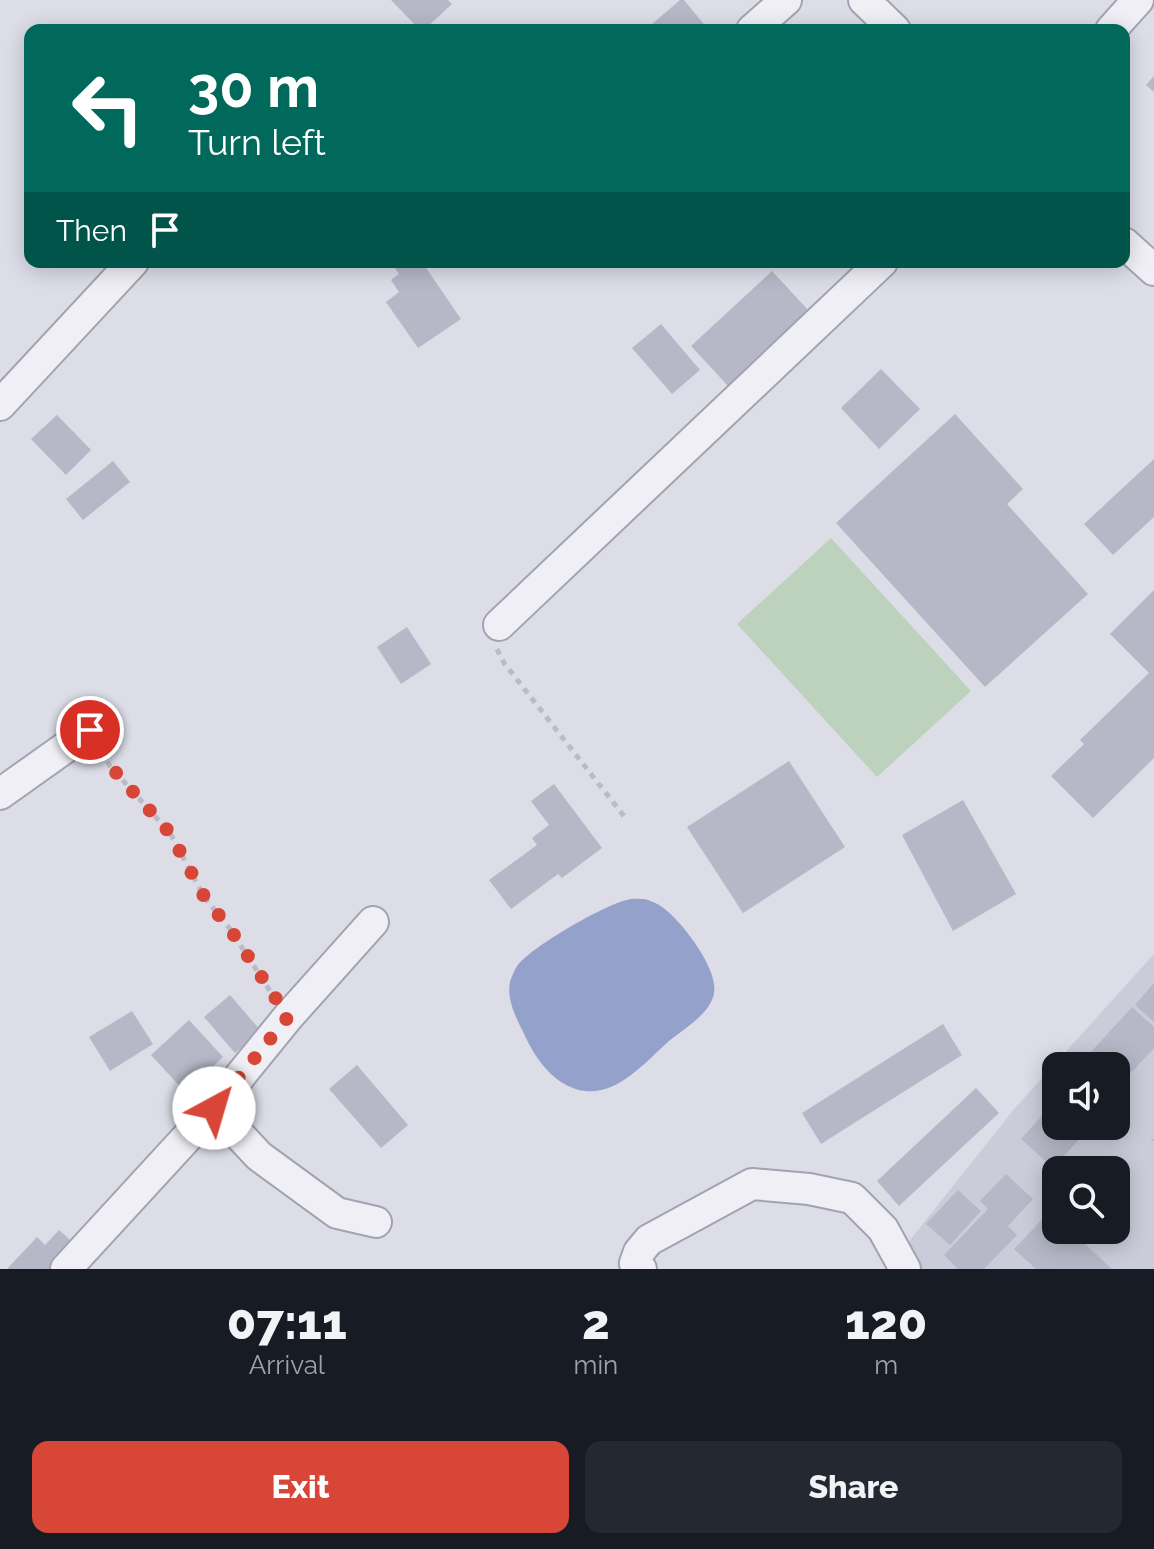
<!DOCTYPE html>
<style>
:root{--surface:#171b24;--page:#242831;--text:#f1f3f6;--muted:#9ea1a6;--accent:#d74636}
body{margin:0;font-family:Raleway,sans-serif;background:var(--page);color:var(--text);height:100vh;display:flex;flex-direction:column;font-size:30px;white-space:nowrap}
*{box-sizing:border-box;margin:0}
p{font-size:26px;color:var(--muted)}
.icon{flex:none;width:44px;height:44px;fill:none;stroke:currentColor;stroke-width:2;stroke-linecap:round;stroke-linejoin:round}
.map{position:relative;height:1269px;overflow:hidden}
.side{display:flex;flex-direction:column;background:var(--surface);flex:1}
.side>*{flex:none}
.top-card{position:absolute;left:24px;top:24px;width:1106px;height:244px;border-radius:16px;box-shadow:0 4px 20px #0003;background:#00695c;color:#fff;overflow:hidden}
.buttons{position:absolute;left:1042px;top:1052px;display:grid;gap:16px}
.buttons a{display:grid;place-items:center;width:88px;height:88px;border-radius:16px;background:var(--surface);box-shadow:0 4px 20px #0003;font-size:40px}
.pin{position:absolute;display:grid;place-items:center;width:68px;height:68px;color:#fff;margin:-34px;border:4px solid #fff;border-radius:50%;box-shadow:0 2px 8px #0007}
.me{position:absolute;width:88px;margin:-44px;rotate:39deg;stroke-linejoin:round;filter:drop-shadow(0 0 6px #0008)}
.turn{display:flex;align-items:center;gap:28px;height:168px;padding:0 32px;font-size:36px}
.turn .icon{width:104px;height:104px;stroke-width:2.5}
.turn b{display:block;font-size:56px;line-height:68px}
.then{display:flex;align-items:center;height:76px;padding:0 32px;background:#0003;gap:16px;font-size:30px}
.eta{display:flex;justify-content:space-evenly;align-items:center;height:136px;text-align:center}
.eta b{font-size:48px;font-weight:800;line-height:56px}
.primary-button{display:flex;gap:16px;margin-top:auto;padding:16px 32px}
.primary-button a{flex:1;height:92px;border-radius:16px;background:var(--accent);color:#fff;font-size:32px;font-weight:800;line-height:92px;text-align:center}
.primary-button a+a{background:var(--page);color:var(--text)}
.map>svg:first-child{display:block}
.built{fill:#caccd9;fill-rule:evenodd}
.green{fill:#bcd2bc}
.water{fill:#94a1ca}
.building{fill:#b6b8c7}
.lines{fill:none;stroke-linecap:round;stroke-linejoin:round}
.minor-casing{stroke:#a1a3b1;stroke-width:34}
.path{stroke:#babbc5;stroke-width:5;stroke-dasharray:6 6;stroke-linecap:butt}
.minor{stroke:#efeff5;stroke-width:30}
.route{stroke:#d74636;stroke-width:14;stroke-dasharray:0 25.2}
</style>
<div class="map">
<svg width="1154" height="1269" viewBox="0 0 1154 1269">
<rect width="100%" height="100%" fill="#dcdde7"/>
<!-- built -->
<path class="built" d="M1154,954V1269H921L906,1245L1015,1108ZM1056,1066H1116V1126H1056ZM1056,1170H1116V1230H1056Z"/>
<!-- green -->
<path class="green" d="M831,538L971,691L877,777L737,624Z"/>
<!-- water -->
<path class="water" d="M645,899C650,901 657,903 662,907C680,919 719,969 714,993C711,1013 684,1029 669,1041C638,1069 605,1110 561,1082C547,1073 534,1055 527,1040C519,1023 506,1002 510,982C511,978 515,969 517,966C531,947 604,905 627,900C632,898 639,899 645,899Z"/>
<!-- building -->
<path class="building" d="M391,0H448L452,4L424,30H420Z
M680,0H684L707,28L705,30H645Z
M1154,76V92L1146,85Z
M391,262H422L461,319L418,348L386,302L399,292L391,280L399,274Z
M772,271L810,312L729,387L691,346Z
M661,324L700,370L672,394L632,348Z
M881,369L920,409L879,449L841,408Z
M955,414L1023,489L1007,504L1088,594L985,687L836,523Z
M57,415L91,450L66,475L31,439Z
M1154,459V517L1113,555L1084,524Z
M113,461L130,482L83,520L66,499Z
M1154,590V758L1093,818L1051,776L1084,744L1080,740L1149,673L1110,634Z
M407,627L431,664L401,684L377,647Z
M789,761L845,847L743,913L687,827Z
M554,784L602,848L562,878L558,874L511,909L489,880L537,845L532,838L549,825L531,801Z
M963,800L1016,894L953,931L902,835Z
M1154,983V1022L1135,1005Z
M230,995L261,1031L235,1053L204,1017Z
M1132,1007L1154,1027V1048L1116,1089V1066H1078Z
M132,1011L153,1044L110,1071L89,1037Z
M189,1020L223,1057L185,1092L151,1055Z
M943,1024L962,1055L821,1144L802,1113Z
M357,1065L408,1125L381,1148L329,1089Z
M976,1088L999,1113L899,1206L877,1181Z
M1056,1100V1126H1091L1053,1168L1021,1139Z
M1006,1174L1033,1199L1008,1226L1017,1235L984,1269H958L944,1255L988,1209L980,1201Z
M958,1190L981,1211L950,1245L926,1224Z
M1050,1211L1056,1217V1230H1070L1112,1269H1036L1014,1249Z
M59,1230L70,1240L54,1257L59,1261L52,1269H7L37,1237L45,1245Z"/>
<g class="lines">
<defs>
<path id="minor" d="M864,0L895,30
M752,30L786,0
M1111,30L1138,0
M1124,243L1154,270
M0,405L133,262
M499,625L882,262
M0,794L90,730
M214,1108L259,1156L337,1213L376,1222
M66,1269L214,1108L288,1017L373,922
M641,1269L635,1263L639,1252L649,1240L752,1184L809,1189L852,1198L883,1229L905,1269"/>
</defs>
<!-- minor casing -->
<use href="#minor" class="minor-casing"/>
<!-- path -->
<path class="path" d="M497,649L504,663L627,820
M102,751L110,766L170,833L205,898L230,929L272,994
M1154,1139V1141"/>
<!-- minor -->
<use href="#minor" class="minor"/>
</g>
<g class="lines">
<!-- route -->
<path class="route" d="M90,730L110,766L170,833L205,898L230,929L288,1017L214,1108"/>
</g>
</svg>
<div class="buttons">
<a><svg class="icon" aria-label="sound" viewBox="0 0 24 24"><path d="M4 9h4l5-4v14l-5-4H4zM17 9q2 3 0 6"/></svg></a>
<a><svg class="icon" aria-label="search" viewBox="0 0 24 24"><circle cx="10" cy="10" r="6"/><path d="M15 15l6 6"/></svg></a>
</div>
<div class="pin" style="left:90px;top:730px;background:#d93025"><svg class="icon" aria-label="arrive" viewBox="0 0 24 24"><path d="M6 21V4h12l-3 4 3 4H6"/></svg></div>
<svg class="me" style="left:214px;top:1108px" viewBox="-20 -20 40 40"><circle r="19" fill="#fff"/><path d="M0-13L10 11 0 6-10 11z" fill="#d74636"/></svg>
<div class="top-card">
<div class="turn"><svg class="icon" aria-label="left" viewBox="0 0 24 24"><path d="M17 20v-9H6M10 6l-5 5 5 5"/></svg><div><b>30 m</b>Turn left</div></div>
<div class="then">Then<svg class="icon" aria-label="arrive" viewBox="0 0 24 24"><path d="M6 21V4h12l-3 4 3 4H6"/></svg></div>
</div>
</div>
<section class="side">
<div class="eta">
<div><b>07:11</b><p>Arrival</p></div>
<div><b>2</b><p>min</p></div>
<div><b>120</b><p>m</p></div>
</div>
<div class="primary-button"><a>Exit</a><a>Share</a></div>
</section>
